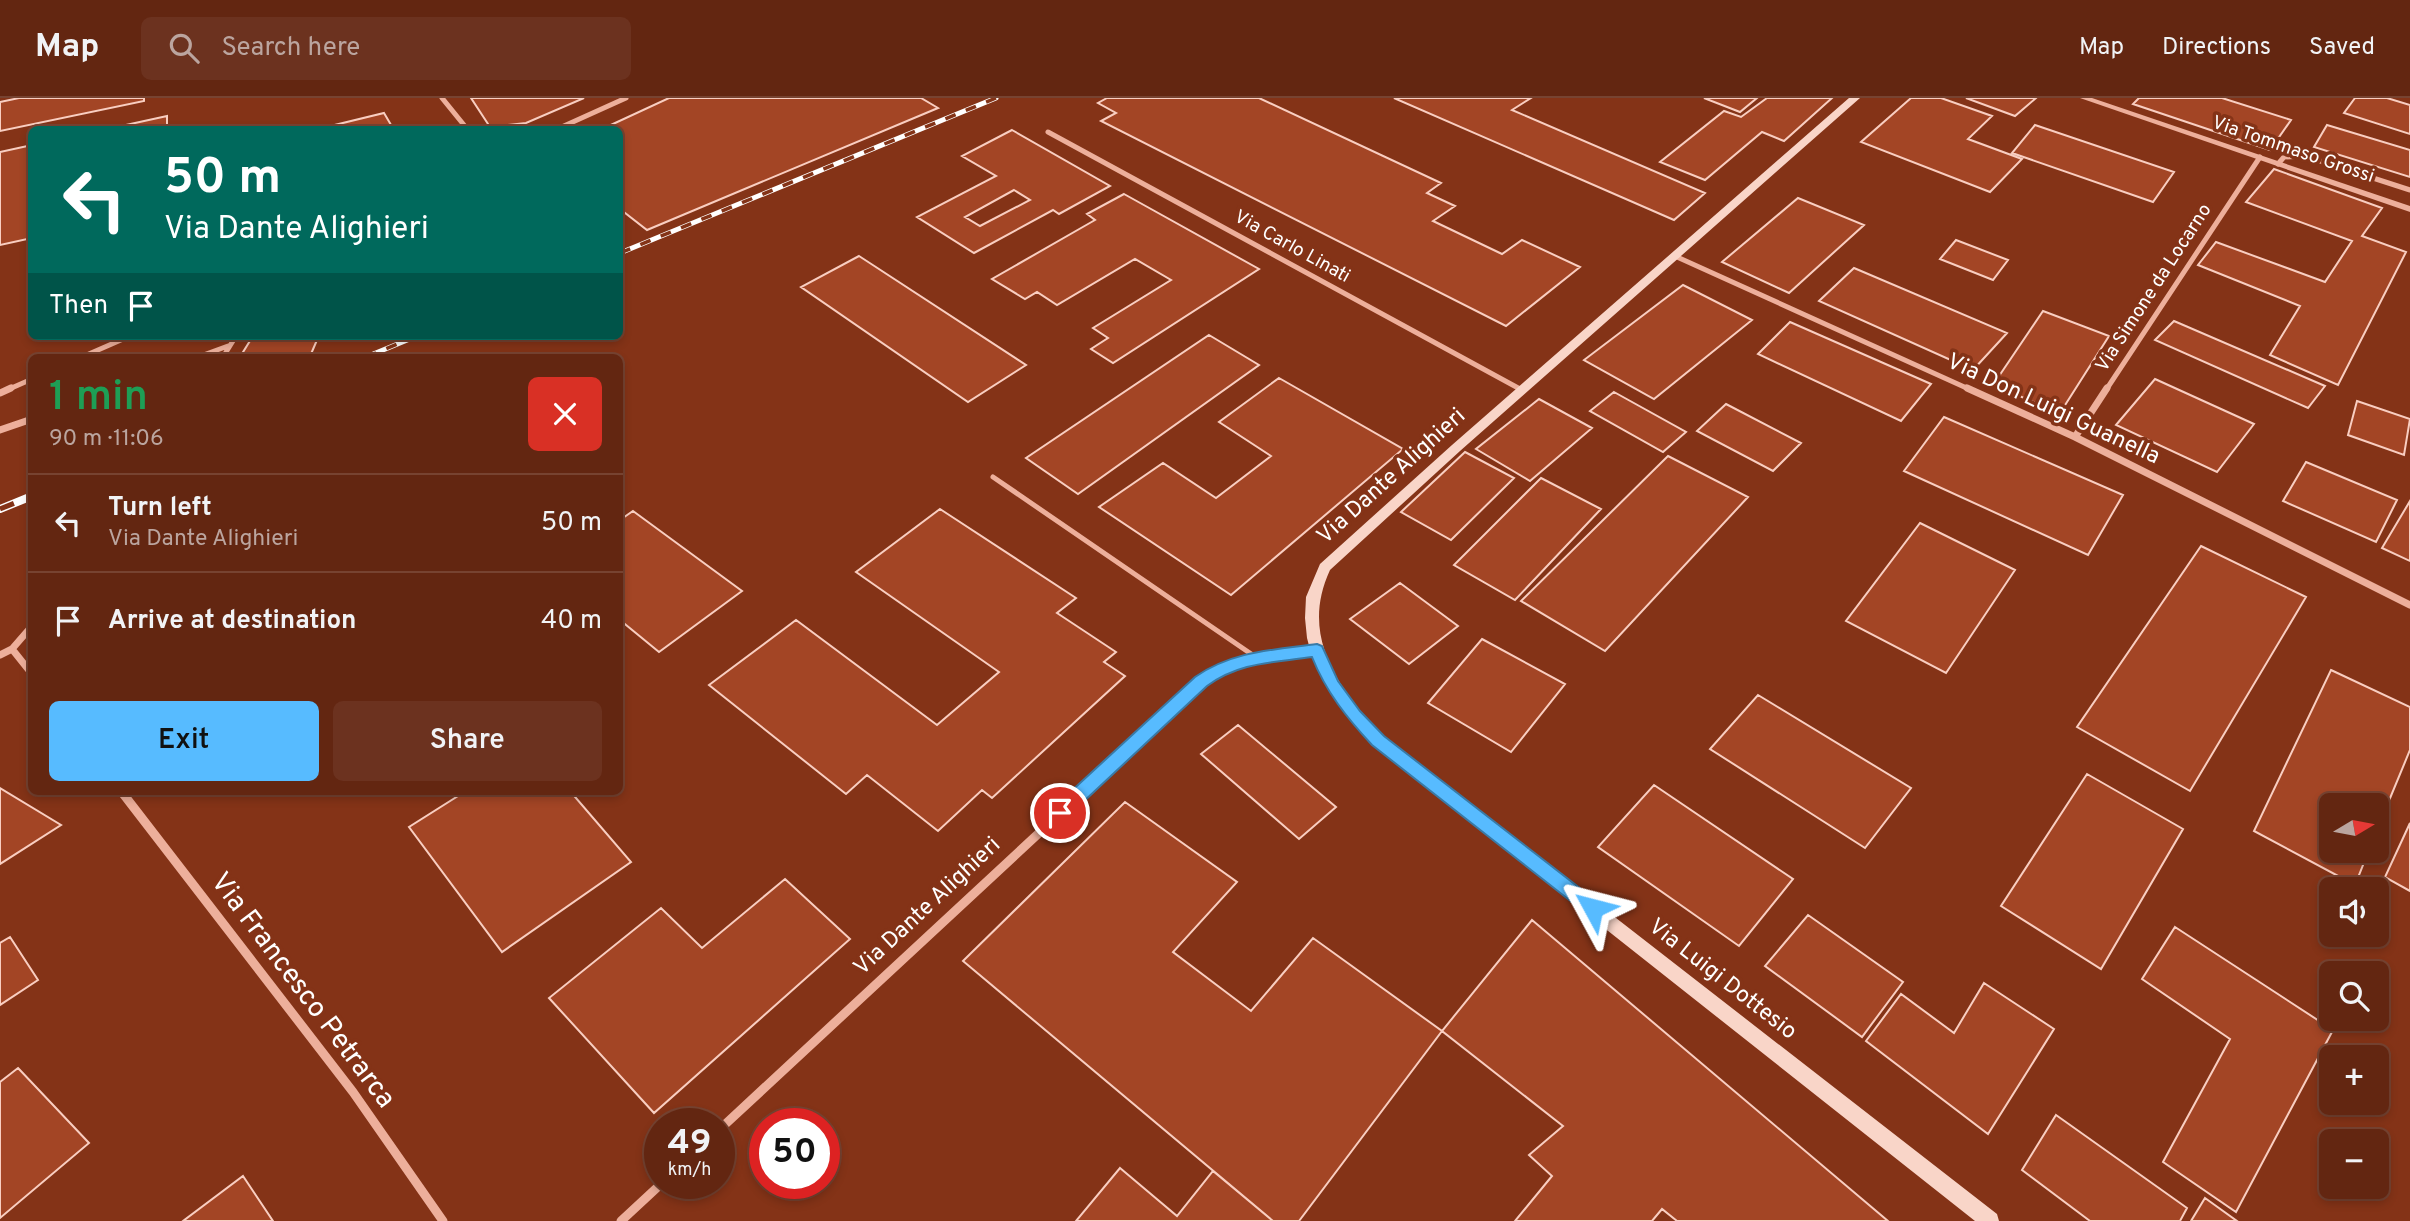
<!DOCTYPE html>
<meta charset="utf-8">
<style>
:root{--surface:#632611;--page:#6c321f;--text:#f1f3f6;--muted:#bba59f;--line:#774331;--accent:#57bbff}
body{margin:0;font-family:Overpass,sans-serif;background:var(--page);color:var(--text);height:100vh;display:flex;flex-direction:column;font-size:26px;white-space:nowrap}
*{box-sizing:border-box;margin:0}
p{font-size:23px;color:var(--muted)}
.icon{flex:none;width:38px;height:38px;fill:none;stroke:currentColor;stroke-width:2;stroke-linecap:round;stroke-linejoin:round}
.map{position:relative;flex:1;overflow:hidden}
.sheet{position:absolute;left:28px;top:256px;width:595px;height:441px;display:flex;flex-direction:column;background:var(--surface);border-radius:10px;box-shadow:0 4px 10px #0003,0 0 0 2px var(--line)}
.sheet>*{flex:none}
.hud{position:absolute;left:28px;top:28px;width:595px;height:214px;border-radius:10px;box-shadow:0 4px 10px #0003,0 0 0 2px var(--line);background:#00695c;color:#fff;overflow:hidden}
.needle{width:46px;rotate:80deg}
.tools{position:absolute;left:2319px;top:695px;display:grid;gap:14px}
.tools a{display:grid;place-items:center;width:70px;height:70px;border-radius:10px;background:var(--surface);box-shadow:0 4px 10px #0003,0 0 0 2px var(--line);font-size:35px}
.speed{position:absolute;left:644px;top:1010px;display:flex;gap:14px;font-size:35px;font-weight:700;text-align:center}
.speed>*{display:grid;place-content:center;width:91px;height:91px;border-radius:50%;background:var(--surface);box-shadow:0 4px 10px #0003,0 0 0 2px var(--line);line-height:1}
.speed small{font-size:18px;font-weight:400}
.speed .limit{border:10px solid #d22;background:#fff;color:#111}
.pin{position:absolute;display:grid;place-items:center;width:60px;height:60px;color:#fff;margin:-30px;border:4px solid #fff;border-radius:50%;box-shadow:0 2px 7px #0007}
.me{position:absolute;width:77px;margin:-38px;rotate:308deg;stroke-linejoin:round;filter:drop-shadow(0 0 5px #0008)}
.turn{display:flex;align-items:center;gap:24px;height:147px;padding:0 21px;font-size:32px}
.turn .icon{width:91px;height:91px;stroke-width:2.5}
.turn b{display:block;font-size:49px;line-height:60px}
.then{display:flex;align-items:center;height:66px;padding:0 21px;background:#0003;gap:14px;font-size:26px}
.round{display:grid;place-items:center;flex:none;width:74px;height:74px;border-radius:10px;background:var(--page)}
.summary{display:flex;align-items:center;justify-content:space-between;height:119px;padding:0 21px}
h1{font-size:42px;font-weight:600;line-height:52px;color:#1e9e55}
.cta{display:flex;gap:14px;margin-top:auto;padding:14px 21px}
.cta a{flex:1;height:80px;border-radius:10px;background:var(--accent);color:#111;font-size:28px;font-weight:600;line-height:80px;text-align:center}
.cta a+a{background:var(--page);color:var(--text)}
ul{padding:0;list-style:none}
li{display:flex;align-items:center;gap:21px;height:98px;padding:0 21px;border-top:2px solid var(--line)}
li div{flex:1}
li b{display:block;font-size:26px}
li em{font-style:normal}
header{display:flex;align-items:center;gap:42px;box-sizing:border-box;height:98px;padding:0 35px;background:var(--surface);border-bottom:2px solid var(--line)}
header strong{font-size:33px}
nav{display:flex;gap:38px;margin-inline-start:auto;font-size:24px}
.search{width:490px;height:63px;background:var(--page);display:flex;align-items:center;gap:18px;box-sizing:border-box;padding:0 24px;border-radius:10px;color:var(--muted);font-size:26px}
.map>svg:first-child{display:block}
.building{fill:#a34525;stroke:#f9cec1;stroke-width:2;fill-rule:evenodd}
.lines{fill:none;stroke-linecap:round;stroke-linejoin:round}
.service{stroke:#edaf9b;stroke-width:5}
.minor-far2{stroke:#edaf9b;stroke-width:5}
.minor-far1{stroke:#edaf9b;stroke-width:7}
.minor{stroke:#edaf9b;stroke-width:9}
.tertiary{fill:#edaf9b;fill-rule:evenodd}
.secondary{fill:#f9d5c8;fill-rule:evenodd}
.rail-far1-casing{stroke:#fff;stroke-width:5}
.rail-casing{stroke:#fff;stroke-width:8}
.rail-far1{stroke:#843317;stroke-width:3.5;stroke-dasharray:11;stroke-linecap:butt}
.rail{stroke:#843317;stroke-width:5;stroke-dasharray:15;stroke-linecap:butt}
.route{fill:#57bbff;stroke:#397aa6;stroke-width:2}
.labels{text-anchor:middle;dominant-baseline:central;stroke-width:7;stroke-linejoin:round;paint-order:stroke}
.far-street-label{font-size:19px;fill:#fff;stroke:#843317}
.street-label{font-size:23px;fill:#fff;stroke:#843317}
.near-street-label{font-size:28px;fill:#fff;stroke:#843317}
</style>
<header>
<strong>Map</strong>
<div class="search"><svg class="icon" aria-label="search" viewBox="0 0 24 24"><circle cx="10" cy="10" r="6"/><path d="M15 15l6 6"/></svg>Search here</div>
<nav><a>Map</a><a>Directions</a><a>Saved</a></nav>
</header>
<div class="map">
<svg width="2410" height="1123" viewBox="0 0 2410 1123">
<rect width="100%" height="100%" fill="#843317"/>
<!-- building -->
<path class="building" d="M19,0H144V3L0,33V4Z
M471,0H584L526,25L490,29Z
M669,0H921L938,10L647,132L620,111V32H600Z
M1107,0H1259L1441,85L1427,95L1455,108L1433,123L1502,156L1522,142L1580,169L1506,228L1101,23L1116,15L1098,5Z
M1394,0H1531L1512,12L1705,95L1674,122Z
M1704,0H1757L1740,14Z
M1767,0H1832L1784,43L1762,34L1705,82L1660,64L1724,13L1741,19Z
M1911,0H1941L1992,18L1968,41L2022,61L1990,94L1861,44Z
M1966,0H2036L2015,18Z
M2139,0H2222L2291,22L2270,52L2133,6Z
M2355,0H2387L2410,7V36L2344,15Z
M384,15L394,32H314Z
M167,18V32H103Z
M2035,27L2174,74L2153,104L2012,55Z
M2327,27L2410,52V79L2314,49Z
M1012,32L1110,88L1059,116L1053,112L974,155L917,119L996,78L962,58ZM1014,92L1030,102L980,128L965,119Z
M32,47V140L0,147V54Z
M2274,71L2382,110L2362,138L2406,154L2338,287L2270,257L2300,208L2198,167L2216,144L2325,184L2352,143L2246,104Z
M1124,96L1259,171L1113,265L1091,251L1108,240L1093,230L1171,182L1135,161L1057,207L1037,194L1025,201L992,181L1095,122L1087,116Z
M1798,100L1864,127L1789,195L1722,164Z
M1956,142L2008,162L1993,182L1940,161Z
M859,158L1026,267L968,304L801,189Z
M1854,170L2007,235L1973,272L1819,203Z
M1683,187L1752,222L1654,301L1584,262Z
M2043,213L2109,238L2060,315L1993,287Z
M2174,223L2325,288L2308,310L2155,242Z
M1790,224L1931,286L1901,323L1758,256Z
M1209,237L1259,267L1078,396L1026,360Z
M253,238H323L317,242L311,256L240,259Z
M1279,280L1403,351L1231,497L1099,409L1163,365L1216,400L1271,358L1219,324Z
M2155,281L2254,326L2217,374L2116,327Z
M1614,294L1686,334L1663,354L1590,313Z
M1539,301L1592,330L1530,383L1476,351Z
M2357,303L2410,321L2404,357L2348,337Z
M1726,306L1801,345L1773,373L1697,333Z
M1944,319L2123,397L2088,457L1904,373Z
M1465,354L1514,380L1451,442L1401,414Z
M1668,358L1748,399L1605,553L1521,503Z
M2306,364L2397,402L2376,444L2283,403Z
M1541,380L1601,411L1515,502L1454,467Z
M2410,403V463L2382,450Z
M940,411L1076,500L1057,515L1116,554L1104,564L1125,578L992,700L982,692L938,733L867,677L846,696L709,587L796,522L937,627L999,574L856,474Z
M633,413L742,493L659,554L620,522V422Z
M1920,425L2015,472L1946,575L1846,523Z
M2201,448L2306,499L2190,693L2077,629Z
M1400,485L1458,528L1409,566L1350,521Z
M1482,541L1565,586L1511,654L1428,605Z
M2331,572L2410,609V652L2376,734V707H2331V752H2369L2355,787L2254,733Z
M1758,597L1911,690L1865,750L1710,651Z
M1238,627L1336,709L1299,741L1201,656Z
M2087,676L2183,731L2101,871L2001,808Z
M1654,687L1793,781L1739,848L1598,749Z
M0,690L61,727L0,766Z
M466,693H570L631,764L502,854L409,729Z
M1125,704L1237,784L1173,854L1251,913L1313,840L1442,933L1299,1123H1273L963,863Z
M2410,725V793L2385,779Z
M785,781L850,841L654,1015L549,900L661,810L702,850Z
M1808,817L1903,884L1862,939L1765,868Z
M1532,822L1888,1123H1677L1662,1111L1652,1123H1515L1552,1078L1529,1057L1563,1028L1442,933Z
M2175,829L2333,932L2236,1114L2163,1064L2230,941L2142,881Z
M10,839L38,882L0,907V845Z
M1984,885L2054,931L1988,1036L1866,943L1901,896L1954,935Z
M18,970L89,1045L0,1120V984Z
M2056,1017L2187,1110L2180,1123H2090L2022,1072Z
M1120,1070L1177,1118L1213,1073L1273,1123H1076Z
M243,1078L273,1123H183Z
M2205,1100L2237,1123H2191Z"/>
<g class="lines">
<!-- service -->
<path class="service" d="M993,379L1257,560"/>
<!-- minor-far2 -->
<path class="minor-far2" d="M442,0L468,32
M555,32L626,0
M1048,34L1520,291
M2278,66L2284,59L2305,58L2410,92
M1677,159L1971,292
M82,259L130,238
M198,259L228,248
M223,259L236,238
M7,292L32,281
M2106,292L2260,59"/>
<!-- minor-far1 -->
<path class="minor-far1" d="M1967,290L2075,339L2410,507
M0,295L11,290
M0,332L32,321
M2075,339L2107,290
M12,551L32,576
M0,557L12,551L32,528
M1120,659L1201,584C1237,562 1276,558 1317,553"/>
<!-- minor -->
<path class="minor" d="M121,693L353,994L443,1123
M719,1032L1122,658
M621,1123L662,1085"/>
<!-- tertiary -->
<path class="tertiary" d="M2080,0H2092L2410,108V114Z"/>
<!-- secondary -->
<path class="secondary" d="M1849,0H1860L1460,353L1330,472C1299,539 1339,591 1383,639L1997,1116L1999,1123H1975L1373,647L1333,599L1312,559L1307,540L1305,520L1306,499L1320,466L1452,347Z"/>
<defs>
<path id="rail-far1" d="M620,155L996,0
M366,259L417,238"/>
<path id="rail" d="M0,411L32,398"/>
</defs>
<!-- rail-far1 casing -->
<use href="#rail-far1" class="rail-far1-casing"/>
<!-- rail casing -->
<use href="#rail" class="rail-casing"/>
<!-- rail-far1 -->
<use href="#rail-far1" class="rail-far1"/>
<!-- rail -->
<use href="#rail" class="rail"/>
</g>
<!-- route -->
<path class="route" d="M1317,546L1322,548L1338,583L1360,613L1384,638L1599,805L1602,810L1599,816L1593,819L1587,816L1372,647C1347,620 1326,594 1312,559C1272,565 1240,564 1207,588L1066,720L1060,722L1054,720L1052,715L1054,709L1195,579C1232,553 1273,552 1317,546Z"/>
<g class="labels">
<!-- far-street labels -->
<g class="far-street-label">
<text transform="translate(2293 52) rotate(19)">Via Tommaso Grossi</text>
<text transform="translate(1292 149) rotate(29)">Via Carlo Linati</text>
<text transform="translate(2154 190) rotate(-57)">Via Simone da Locarno</text>
</g>
<!-- street labels -->
<g class="street-label">
<text transform="translate(2053 312) rotate(25)">Via Don Luigi Guanella</text>
<text transform="translate(1392 379) rotate(-42)">Via Dante Alighieri</text>
<text transform="translate(928 809) rotate(-43)">Via Dante Alighieri</text>
<text transform="translate(1722 882) rotate(38)">Via Luigi Dottesio</text>
</g>
<!-- near-street labels -->
<g class="near-street-label">
<text transform="translate(302 893) rotate(53)">Via Francesco Petrarca</text>
</g>
</g>
</svg>
<div class="tools">
<a><svg class="needle" viewBox="-14 -14 28 28"><path d="M0-13l5 13h-10z" fill="#e53935"/><path d="M0 13l5-13h-10z" fill="#bba59f"/></svg></a>
<a><svg class="icon" aria-label="sound" viewBox="0 0 24 24"><path d="M4 9h4l5-4v14l-5-4H4zM17 9q2 3 0 6"/></svg></a>
<a><svg class="icon" aria-label="search" viewBox="0 0 24 24"><circle cx="10" cy="10" r="6"/><path d="M15 15l6 6"/></svg></a>
<a>+</a>
<a>−</a>
</div>
<div class="speed"><div>49<small>km/h</small></div><div class="limit">50</div></div>
<div class="pin" style="left:1060px;top:715px;background:#d93025"><svg class="icon" aria-label="arrive" viewBox="0 0 24 24"><path d="M6 21V4h12l-3 4 3 4H6"/></svg></div>
<svg class="me" style="left:1593px;top:810px" viewBox="-20 -20 40 40"><path d="M0-17L14 15 0 8-14 15z" fill="#57bbff" stroke="#fff" stroke-width="4"/></svg>
<div class="hud">
<div class="turn"><svg class="icon" aria-label="left" viewBox="0 0 24 24"><path d="M17 20v-9H6M10 6l-5 5 5 5"/></svg><div><b>50 m</b>Via Dante Alighieri</div></div>
<div class="then">Then<svg class="icon" aria-label="arrive" viewBox="0 0 24 24"><path d="M6 21V4h12l-3 4 3 4H6"/></svg></div>
</div>
<section class="sheet">
<div class="summary"><div><h1>1 min</h1><p>90 m · 11:06</p></div><a class="round" style="background:#d93025;color:#fff"><svg class="icon" aria-label="close" viewBox="0 0 24 24"><path d="M6 6l12 12M18 6L6 18"/></svg></a></div>
<ul>
<li><svg class="icon" aria-label="left" viewBox="0 0 24 24"><path d="M17 20v-9H6M10 6l-5 5 5 5"/></svg><div><b>Turn left</b><p>Via Dante Alighieri</p></div><em>50 m</em></li>
<li><svg class="icon" aria-label="arrive" viewBox="0 0 24 24"><path d="M6 21V4h12l-3 4 3 4H6"/></svg><div><b>Arrive at destination</b></div><em>40 m</em></li>
</ul>
<div class="cta"><a>Exit</a><a>Share</a></div>
</section>
</div>
